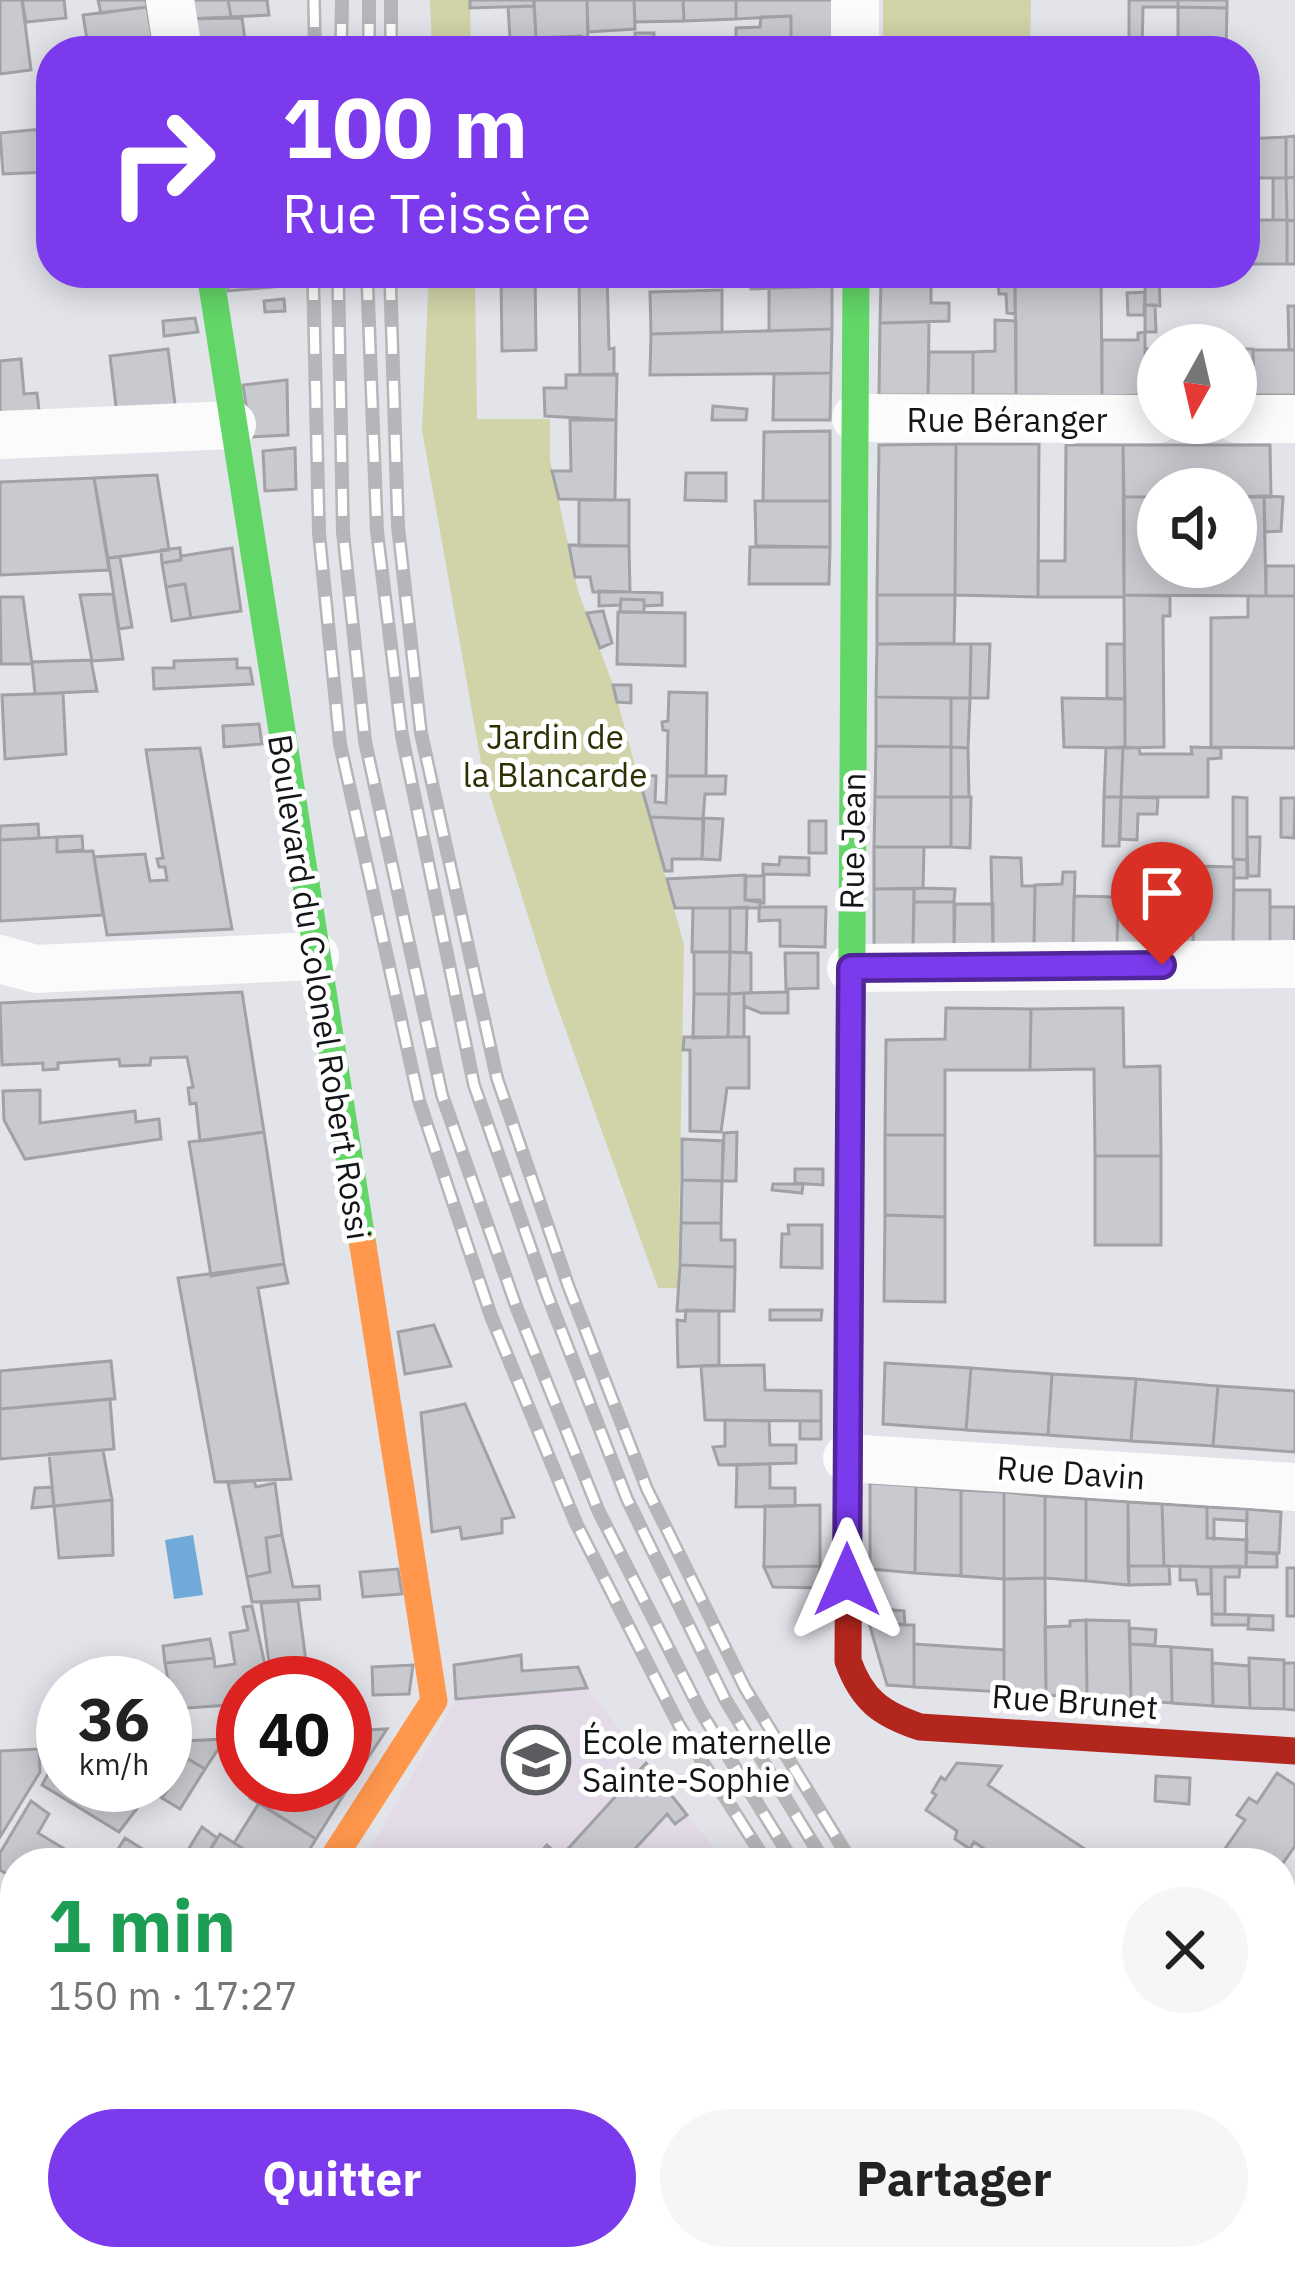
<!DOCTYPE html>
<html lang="fr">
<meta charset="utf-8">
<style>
:root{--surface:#fff;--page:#f6f6f6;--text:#222;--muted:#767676;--accent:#7c3aed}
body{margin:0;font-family:"IBM Plex Sans",sans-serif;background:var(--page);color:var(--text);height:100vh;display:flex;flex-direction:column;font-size:45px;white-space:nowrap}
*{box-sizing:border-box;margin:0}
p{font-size:39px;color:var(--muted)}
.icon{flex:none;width:66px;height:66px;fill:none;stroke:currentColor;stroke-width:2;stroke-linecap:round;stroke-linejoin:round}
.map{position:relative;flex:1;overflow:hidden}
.side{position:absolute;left:0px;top:1848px;width:1296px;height:423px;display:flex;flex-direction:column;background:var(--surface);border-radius:48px 48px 0 0;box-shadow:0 6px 30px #0003}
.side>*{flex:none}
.hud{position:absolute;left:36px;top:36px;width:1224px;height:252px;border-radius:48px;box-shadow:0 6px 30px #0003;background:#7c3aed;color:#fff;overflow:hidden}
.needle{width:78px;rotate:188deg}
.controls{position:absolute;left:1137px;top:324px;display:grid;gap:24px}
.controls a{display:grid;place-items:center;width:120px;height:120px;border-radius:50%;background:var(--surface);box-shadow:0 6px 30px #0003;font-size:60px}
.speed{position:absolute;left:36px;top:1656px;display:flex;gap:24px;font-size:60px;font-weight:700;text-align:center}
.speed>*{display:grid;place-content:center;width:156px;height:156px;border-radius:50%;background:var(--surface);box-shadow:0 6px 30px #0003;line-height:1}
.speed small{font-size:30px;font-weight:400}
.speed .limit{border:18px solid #d22;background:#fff;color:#111}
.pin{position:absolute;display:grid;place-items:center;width:102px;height:102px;color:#fff;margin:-123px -51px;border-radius:50% 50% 50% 0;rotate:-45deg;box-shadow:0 0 12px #0007}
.pin .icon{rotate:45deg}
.me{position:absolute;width:132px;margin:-66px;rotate:0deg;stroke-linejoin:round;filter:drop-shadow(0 0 9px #0008)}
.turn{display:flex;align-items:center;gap:42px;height:252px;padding:0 48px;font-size:54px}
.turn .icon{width:156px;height:156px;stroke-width:2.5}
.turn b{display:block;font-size:84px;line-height:102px}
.round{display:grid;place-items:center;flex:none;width:126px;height:126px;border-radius:63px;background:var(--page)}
.summary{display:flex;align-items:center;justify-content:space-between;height:204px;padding:0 48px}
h1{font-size:72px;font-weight:700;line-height:90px;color:#1e9e55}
.button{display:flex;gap:24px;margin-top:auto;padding:24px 48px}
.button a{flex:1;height:138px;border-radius:72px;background:var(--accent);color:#fff;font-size:48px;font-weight:700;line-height:138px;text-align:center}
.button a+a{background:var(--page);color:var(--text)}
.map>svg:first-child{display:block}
.education{fill:#e3dbe7}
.green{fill:#d1d4a8}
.water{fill:#71a9d8}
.building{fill:#c9cacf;stroke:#a1a1a6;stroke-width:3}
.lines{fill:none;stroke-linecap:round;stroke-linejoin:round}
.path{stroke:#c4c4c6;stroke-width:8;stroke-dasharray:6 6;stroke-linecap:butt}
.street{stroke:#fbfbfc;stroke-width:48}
.fast{stroke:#63d668;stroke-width:27}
.slow{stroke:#ff974d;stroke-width:27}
.jam{stroke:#b3261e;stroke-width:27}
.rail-casing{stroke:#b6b6b8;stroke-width:14}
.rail{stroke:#fff;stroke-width:9;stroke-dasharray:27;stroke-linecap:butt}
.route-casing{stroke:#51269a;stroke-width:30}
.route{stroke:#7c3aed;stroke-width:21}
.labels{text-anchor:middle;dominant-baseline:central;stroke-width:10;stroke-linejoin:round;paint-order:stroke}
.street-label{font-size:33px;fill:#141519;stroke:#fff}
.park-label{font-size:33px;fill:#2e2f03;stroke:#fff}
.poi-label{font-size:33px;fill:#141519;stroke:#fff;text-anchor:start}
</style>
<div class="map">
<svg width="1295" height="2269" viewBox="0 0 1295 2269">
<rect width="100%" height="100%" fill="#e3e4ea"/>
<!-- education -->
<path class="education" d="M587,1688L726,1863H362L456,1699Z"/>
<!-- green -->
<path class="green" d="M430,0H470L471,51H432Z
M883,0H1031L1030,51H883Z
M429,273H475L477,419H550V460L578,591L613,685L684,945L678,1288H658L551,989L483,773L422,430Z"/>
<!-- water -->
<path class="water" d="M193,1535L203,1595L174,1599L165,1540Z"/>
<!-- building -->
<path class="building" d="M0,0H22L31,70L0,74Z
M22,0H64L66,18L26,22Z
M98,0H146L147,7L101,13Z
M184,0H228L231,17L186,19Z
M228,0H267L269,15L231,17Z
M470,0H534V6L470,8Z
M534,0H587L588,51H572V46L581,45V36L536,38Z
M587,0H634L635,29L588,32Z
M634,0H683L684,21L635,22Z
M683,0H736V19L684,21Z
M736,0H834V46H791V16L736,19Z
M1129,0H1178V7H1143L1142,51H1129Z
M1178,0H1227V8L1178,7Z
M534,6L536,38H510L508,7Z
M147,7L154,48L89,51L83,15Z
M1178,7L1227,8L1226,51H1178Z
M791,16V46L736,48V28L760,27L761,17Z
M242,18L245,40H256L257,51H191L186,19Z
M635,33H654V49H635Z
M581,36V45L572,46V51H538L536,38Z
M834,46V51H750V47Z
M43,129L49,172L3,174L0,133Z
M1295,136V177L1286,178V137Z
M1286,137V178H1245V139Z
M1295,177V221L1287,220L1286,178Z
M1273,178H1286L1287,220H1273Z
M1245,220H1287V264H1245Z
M1287,220L1295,221V264H1287Z
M226,273H283L284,286L228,291Z
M501,273H535L536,350L502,351Z
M579,273H607L609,349L614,348V375H580Z
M751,273H832V286L751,289Z
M881,273H960L959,281H881Z
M1015,273H1101L1102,396L1016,395Z
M1145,273H1159L1160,306L1145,305Z
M881,281H931V303H949V321L880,323Z
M998,281H1015V314L1007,313L1006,294H999Z
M832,286V329L769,331V288Z
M722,290V332L651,334L650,292Z
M1145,292L1144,315H1128L1127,293Z
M284,299L285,311L265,312L264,301Z
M1145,305H1155L1156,332H1145Z
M1288,306H1295V350H1289Z
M195,318L198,332L164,336L163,321Z
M995,320L1016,321V395H973V352L995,351Z
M929,322L928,395H879L880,323Z
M832,329L831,373L650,375L651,334Z
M1145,332V395L1102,396V340H1138V333Z
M168,349L176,412L117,415L110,356Z
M1145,349H1158V395H1145Z
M1236,349H1253L1254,395H1236Z
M1253,350H1295V395H1254Z
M929,352H973V395H928Z
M21,359L24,394L37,393L40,418L0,420V361Z
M831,373L830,420H773L774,374Z
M617,374L616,420L545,416L544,388H566V375Z
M287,380L288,435L251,437L243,385Z
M713,406L747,409L746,420H712Z
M570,420H616L615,500L559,499L552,471H571Z
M830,431V501H763L764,432Z
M956,444H1039L1038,597L955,595Z
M956,444L955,595H877L879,445Z
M1066,445H1123L1124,597H1038V561H1065Z
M1123,445H1270L1271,497H1236V489H1158V497H1124Z
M295,448L296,489L265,491L263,451Z
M686,473H726V501L685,500Z
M157,475L169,550L108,558L94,478Z
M94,478L109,570L0,575V482Z
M1264,496L1266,596L1124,595V497H1158V567H1236V497Z
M1264,496L1283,497L1281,531L1265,532Z
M579,500H629V546H579Z
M755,501H830V547L756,546Z
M569,545L629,546L630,592H593L590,577H575Z
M750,547H830L829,584H749Z
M180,548L181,560L162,563L161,550Z
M232,548L241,611L191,618L185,584L166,587L162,563L181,560V556Z
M120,557L132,627L119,629L108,558Z
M1266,566H1295V596H1266Z
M185,584L191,618L172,621L166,587Z
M599,591L662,593V605L644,606V600L621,599L620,605L599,606Z
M113,594L123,659L92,661L80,595Z
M877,595H955L954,643L877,644Z
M1124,595L1170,596V616H1163L1164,747L1125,748Z
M1248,596H1295V748L1211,747V618L1248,617Z
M0,597H23L32,664H1Z
M621,599L644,600V612H620Z
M603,611L612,643L600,648L587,613Z
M618,612L685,613V666L617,664Z
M877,644H971L970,698L876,697Z
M971,644H990L988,698H970Z
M1107,644H1124L1125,699L1107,698Z
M237,659V668H250L253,684L154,689L153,668H174V661Z
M91,660L97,691L35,694L32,662Z
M613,685H631V703L617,702Z
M669,692L707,693L706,776H667L668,731L663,730L662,722L668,721Z
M63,693L66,754L5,759L2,695Z
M876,697L951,698V747L876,746Z
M951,698H970L968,748L951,747Z
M1062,698L1125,699V748L1064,747Z
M259,724L262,744L224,747L223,726Z
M876,746L951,747V797H875Z
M951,747L968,748L969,797H951Z
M1123,747L1139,748L1140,754H1192L1191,747L1221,748V758L1208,759V797H1121Z
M1123,747L1121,797H1104L1106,748Z
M200,748L232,929L107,935L94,857L145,854L150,881L167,880L165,867H159L157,859L163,858L146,750Z
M638,775L656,776L655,802L666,803L667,776H726L725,794H705L703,819L650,817Z
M875,797H951V847H874Z
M951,797H971L970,848L951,847Z
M1104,797H1121L1119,846H1103Z
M1121,797L1158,798L1157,814H1138L1137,840L1120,839Z
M1233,797L1247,798V860L1233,859Z
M1281,798H1295L1294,838L1281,837Z
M650,817L703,819L702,859H672V871H665Z
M704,818L723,819L720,860L702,859Z
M809,821H826V853H809Z
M38,824L39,838L0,840V826Z
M82,836L83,850L57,852V837Z
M57,837V852L93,851L103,915L0,921V840Z
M1247,837H1260L1259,876H1248Z
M874,847H924L923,888L874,889Z
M780,857L809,858V875L763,874V864L779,865Z
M991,857L1021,858L1022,886H1035L1034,947H993Z
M1234,859L1247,860V878H1234Z
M1194,866L1234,867L1233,946H1193Z
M1063,872H1075L1073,947H1034L1035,885L1062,884Z
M745,875V900H760V908H675L667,879Z
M746,876H764V903L745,900Z
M1119,883L1156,886L1155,946H1117Z
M923,888L955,889L954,902H914V889Z
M874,889H914L913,947L874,948Z
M1194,889L1193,946H1155L1157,890Z
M1234,890H1270V945L1233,946Z
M1074,896L1118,897L1117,946L1073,947Z
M914,902H954V947H913Z
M955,904H993V947H954Z
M747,907L746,953L730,952V908Z
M759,907H826L825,947L780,946V920L759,921Z
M1270,907H1295L1294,945H1270Z
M693,908H730V952H692Z
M694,952H730L729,994H694Z
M730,952L751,953V993L729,994Z
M785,953H818V988L786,989Z
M242,992L264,1132L200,1141L196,1103L190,1104L188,1088L193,1087L187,1057L151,1058L150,1065L120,1066L119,1059L58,1063V1069L43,1070V1063L2,1065L0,1003Z
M788,992V1013H761L744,1006V993Z
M744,993V1037H728L729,994Z
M694,994H729L728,1037L693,1038Z
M946,1008L1031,1009L1030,1070H945V1135H885L886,1040L945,1039Z
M1113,1008H1123L1124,1067L1160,1066L1161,1156H1095L1094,1069L1030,1070L1031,1009Z
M684,1037H749V1088H727L721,1132L690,1131V1050H683Z
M40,1090V1123L135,1111L136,1122L159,1119L161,1139L25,1159L4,1120L3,1091Z
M264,1132L284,1264L211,1276L189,1142Z
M737,1132L736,1181H722L724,1133Z
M885,1135H945V1217L885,1215Z
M682,1139L723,1141L722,1181L682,1180Z
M1095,1156H1161V1245H1095Z
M795,1169H823V1185L795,1183Z
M682,1180L722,1181L721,1223H681Z
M773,1184H803L802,1193L772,1190Z
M885,1215L945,1217V1302L884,1301Z
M681,1223H721V1240H735V1267L680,1265Z
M788,1225H822V1268L781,1267L782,1234H789Z
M284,1264L288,1283L258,1288L291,1479L215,1482L178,1278Z
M680,1265L735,1267L734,1311H677Z
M686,1310L719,1311V1365L678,1367L677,1320L685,1321Z
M770,1310H822L821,1320H770Z
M434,1325L451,1366L405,1374L398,1332Z
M111,1361L115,1399L0,1409V1371Z
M885,1363L971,1368L966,1430L883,1424Z
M764,1365L765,1390L821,1391V1421L705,1420L701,1366Z
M971,1368L1052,1374L1048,1435L966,1430Z
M1052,1374L1136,1379L1131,1441L1048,1435Z
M1136,1379L1218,1386L1213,1446L1131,1441Z
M1218,1386L1295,1391V1452L1213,1446Z
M110,1399L114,1449L0,1459V1409Z
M465,1404L514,1517L502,1519V1533L462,1539L460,1527L432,1532L421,1413Z
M725,1420L769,1421L770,1445H796V1463L719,1465L713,1447L725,1446Z
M800,1421H821V1439H800Z
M103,1450L112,1500L54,1506L49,1454Z
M770,1464V1488H795V1506L736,1507L737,1465Z
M254,1481L256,1487L275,1483L282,1535L266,1538L270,1572L247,1577L228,1483Z
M870,1483L916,1486L915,1573L870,1569Z
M916,1486L961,1490V1576L915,1573Z
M52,1487L54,1506L32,1508L35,1488Z
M961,1490L1004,1492V1579L961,1576Z
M1004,1492L1045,1496V1578L1004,1579Z
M1045,1496L1086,1499V1581L1045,1578Z
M1086,1499L1128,1502L1129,1585L1086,1581Z
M112,1500L113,1555L59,1558L54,1506Z
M1128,1502L1162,1504L1164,1566H1128Z
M1162,1504L1207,1507V1538L1247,1540L1246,1567L1164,1566Z
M820,1505V1566L764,1567L765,1506Z
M1207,1507L1247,1509V1521L1214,1519V1539L1207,1538Z
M1247,1509L1281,1512L1279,1553L1246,1552Z
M282,1535L293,1587L319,1586L320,1599L252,1602L247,1577L270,1572L266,1538Z
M1246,1552L1277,1554V1567H1246Z
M820,1566V1588L773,1587L764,1567Z
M1128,1566H1169L1170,1584L1129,1585Z
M1180,1566L1211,1567V1594H1198L1196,1580H1180Z
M1240,1566L1239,1577H1225V1614H1212L1211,1567Z
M1287,1568H1295V1616H1287Z
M398,1569L402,1594L363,1597L360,1572Z
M1045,1578L1046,1695L1004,1692V1579Z
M298,1601L307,1669L270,1670L261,1603Z
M252,1606L269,1683H243V1704L173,1709L165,1663L214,1658L215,1667L235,1664L230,1633L248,1630L243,1607Z
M870,1608L904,1611L905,1625L869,1623Z
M1212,1614L1249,1615L1248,1625H1212Z
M1249,1615L1273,1616V1630L1248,1629Z
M1086,1620L1087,1697L1046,1695L1045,1627L1070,1626V1621Z
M1086,1620L1129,1621L1131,1700L1087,1697Z
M869,1623L914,1625V1687L887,1685Z
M1130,1628L1156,1630L1155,1645L1130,1644Z
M210,1639L214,1658L165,1663L163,1646Z
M914,1644L1004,1650V1692L914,1687Z
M1130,1644L1171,1647L1172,1703L1131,1700Z
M1171,1647L1212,1650L1213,1706L1172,1703Z
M521,1655L522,1671L578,1667L587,1688L456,1699L454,1665Z
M1249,1658L1284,1660V1709L1250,1708Z
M1212,1663L1249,1666L1250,1708L1213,1706Z
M1284,1663H1295V1710L1284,1709Z
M413,1665L409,1694L373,1695L372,1667Z
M322,1669L323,1683H269L266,1671Z
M387,1729L341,1799L318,1785H345V1731Z
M225,1739L205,1769L165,1745V1742Z
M165,1745L188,1759L162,1798L140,1785H165Z
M62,1748L63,1785H77L74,1791L96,1803L98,1798L114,1808L130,1785L148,1794L119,1832L42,1785Z
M39,1749L40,1772L0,1837V1751Z
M188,1759L205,1769L180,1809L162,1798Z
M646,1763L687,1815L675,1824L667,1814L622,1863H555Z
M957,1763L1001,1766L988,1785L1106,1863H1005L974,1842L970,1849L955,1839L957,1831L926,1810L936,1795L932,1792L941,1777L945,1780Z
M1277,1773L1295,1785V1846L1281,1866V1863H1215L1245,1820L1237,1815L1249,1798L1257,1803Z
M1156,1776L1190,1778L1189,1804L1155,1801Z
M258,1785H318L341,1799L316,1839L250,1798Z
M31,1801L49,1814L38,1833L88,1863H15V1879L0,1870V1853Z
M259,1803L316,1839L301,1863H266L234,1843Z
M202,1827L217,1838L202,1863H180Z
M220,1834L234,1843L266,1863H202Z
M125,1838L165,1863H129L115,1854Z
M547,1845L560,1857L555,1863H531Z
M0,1950L15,1959L0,1983Z
M1295,1998V2074L1286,2086L1281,2083V2019Z
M10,2173L15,2175V2223L0,2217V2194Z
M0,2217L15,2223V2256H50L42,2269L0,2268Z
M124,2256H302L317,2267L116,2269Z
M416,2256H458L473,2263L478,2256H527L516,2269H408Z
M851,2256H906L894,2269H842Z
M906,2256H939L953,2269H894Z"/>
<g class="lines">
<!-- path -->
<path class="path" d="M1281,2239L1295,2241
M605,2256L618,2269"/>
<!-- street -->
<path class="street" d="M170,0L178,51
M855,0V51
M856,418L1158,419
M1236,419H1295
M0,435L232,425
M0,959L36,969L315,956
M851,968L1295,964
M847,1458L1295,1487
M1281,1961L1295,1940
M1281,2127L1295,2136
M765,2256L779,2269
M69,2269L77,2256
M367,2269L376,2256
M695,2269L705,2256
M1070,2269L1079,2256"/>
<!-- fast -->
<path class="fast" d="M210,273L363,1246
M850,1276L856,273"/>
<!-- slow -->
<path class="slow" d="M330,1863L434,1701L363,1246"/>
<!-- jam -->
<path class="jam" d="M850,1276L848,1661C862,1700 881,1714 920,1727L1295,1751"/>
<defs>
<path id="rail" d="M314,0L315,51
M341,51L342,0
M369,51V0
M391,51V0
M313,273L319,533L340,744L419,1101L491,1316L576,1523L679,1725L767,1863
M338,273L343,532L365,741L442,1095L516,1306L599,1512L701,1712L794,1863
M367,273L377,531L402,736L474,1085L547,1294L627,1499L725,1699L825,1863
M390,273L398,526L421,733L497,1078L568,1285L647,1489L745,1688L852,1863
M1061,2256L1074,2269
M1097,2256L1109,2269
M1125,2256L1138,2269
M1155,2256L1167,2269"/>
</defs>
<!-- rail casing -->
<use href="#rail" class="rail-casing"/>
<!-- rail -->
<use href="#rail" class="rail"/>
</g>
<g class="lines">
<defs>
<path id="route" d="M847,1580L851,968L1162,965"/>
</defs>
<!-- route casing -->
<use href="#route" class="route-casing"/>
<!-- route -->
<use href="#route" class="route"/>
</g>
<!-- icons -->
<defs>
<symbol id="school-ring" viewBox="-11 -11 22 22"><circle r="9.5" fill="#fff" stroke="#5c5d62" stroke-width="1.5"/><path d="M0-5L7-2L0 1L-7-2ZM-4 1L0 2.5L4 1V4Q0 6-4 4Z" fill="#5c5d62"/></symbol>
</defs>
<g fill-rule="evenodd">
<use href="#school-ring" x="498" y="1722" width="76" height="76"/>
</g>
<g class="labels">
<!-- street labels -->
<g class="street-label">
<text x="1007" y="419">Rue Béranger</text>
<text transform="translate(852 841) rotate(-89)">Rue Jean</text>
<text transform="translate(320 987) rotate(81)">Boulevard du Colonel Robert Rossi</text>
<text transform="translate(1071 1472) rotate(4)">Rue Davin</text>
<text transform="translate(1075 1701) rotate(4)">Rue Brunet</text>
</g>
<!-- park labels -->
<g class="park-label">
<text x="555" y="736">Jardin de<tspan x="555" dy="38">la Blancarde</tspan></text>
</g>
<!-- poi labels -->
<g class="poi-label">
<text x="582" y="1741">École maternelle<tspan x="582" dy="38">Sainte-Sophie</tspan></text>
</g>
</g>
</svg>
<div class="controls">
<a><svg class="needle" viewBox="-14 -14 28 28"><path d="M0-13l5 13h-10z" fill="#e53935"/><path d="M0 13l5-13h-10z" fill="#767676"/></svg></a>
<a><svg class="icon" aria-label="sound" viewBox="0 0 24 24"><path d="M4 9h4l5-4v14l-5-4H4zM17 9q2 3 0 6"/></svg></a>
</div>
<div class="speed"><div>36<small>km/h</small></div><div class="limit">40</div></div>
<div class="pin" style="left:1162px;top:965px;background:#d93025"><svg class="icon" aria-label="arrive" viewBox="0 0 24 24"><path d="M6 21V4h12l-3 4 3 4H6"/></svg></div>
<svg class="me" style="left:847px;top:1580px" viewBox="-20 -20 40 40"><path d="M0-17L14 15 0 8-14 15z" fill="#7c3aed" stroke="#fff" stroke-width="4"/></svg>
<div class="hud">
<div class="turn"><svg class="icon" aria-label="right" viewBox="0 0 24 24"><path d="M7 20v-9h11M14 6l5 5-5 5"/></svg><div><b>100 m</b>Rue Teissère</div></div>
</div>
<section class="side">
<div class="summary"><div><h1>1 min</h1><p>150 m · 17:27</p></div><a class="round"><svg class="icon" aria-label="close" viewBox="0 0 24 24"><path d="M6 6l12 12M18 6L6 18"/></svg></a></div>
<div class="button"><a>Quitter</a><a>Partager</a></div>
</section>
</div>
